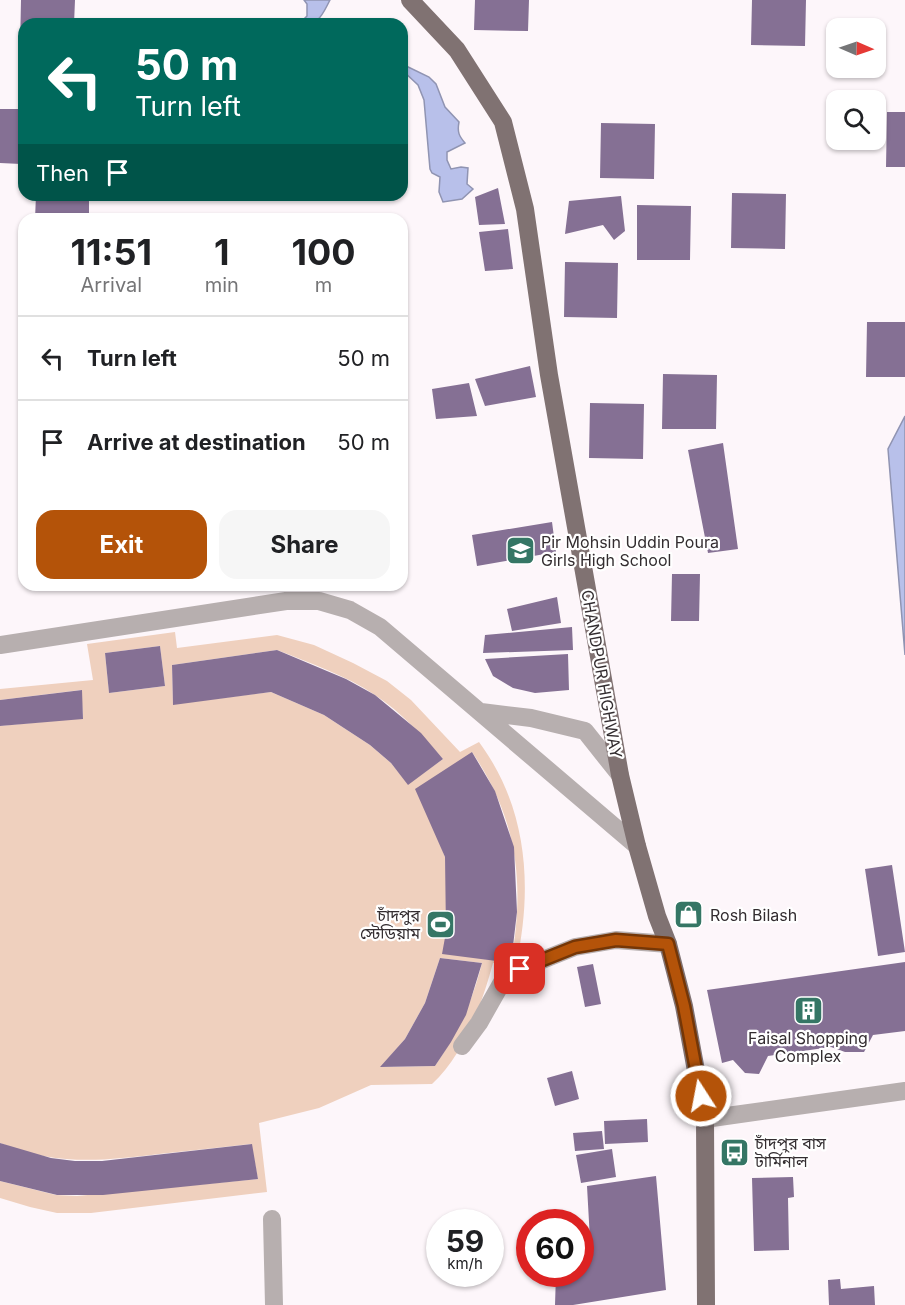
<!DOCTYPE html>
<meta charset="utf-8">
<style>
:root{--surface:#fff;--page:#f6f6f6;--text:#202124;--muted:#757577;--line:#e0e0e0;--accent:#b45309}
body{margin:0;font-family:Inter,"Noto Sans Bengali",sans-serif;background:var(--page);color:var(--text);height:100vh;display:flex;flex-direction:column;font-size:22px;white-space:nowrap}
*{box-sizing:border-box;margin:0}
p{font-size:20px;color:var(--muted)}
.icon{flex:none;width:33px;height:33px;fill:none;stroke:currentColor;stroke-width:2;stroke-linecap:round;stroke-linejoin:round}
.map{position:relative;flex:1;overflow:hidden}
.panel{position:absolute;left:18px;top:213px;width:390px;height:378px;display:flex;flex-direction:column;background:var(--surface);border-radius:18px;box-shadow:0 2px 4px #0004}
.panel>*{flex:none}
.top-card{position:absolute;left:18px;top:18px;width:390px;height:183px;border-radius:18px;box-shadow:0 2px 4px #0004;background:#00695c;color:#fff;overflow:hidden}
.needle{width:39px;rotate:92deg}
.controls{position:absolute;left:826px;top:18px;display:grid;gap:12px}
.controls a{display:grid;place-items:center;width:60px;height:60px;border-radius:12px;background:var(--surface);box-shadow:0 2px 4px #0004;font-size:30px}
.speed{position:absolute;left:426px;top:1209px;display:flex;gap:12px;font-size:30px;font-weight:700;text-align:center}
.speed>*{display:grid;place-content:center;width:78px;height:78px;border-radius:50%;background:var(--surface);box-shadow:0 2px 4px #0004;line-height:1}
.speed small{font-size:15px;font-weight:400}
.speed .limit{border:9px solid #d22;background:#fff;color:#111}
.pin{position:absolute;display:grid;place-items:center;width:51px;height:51px;color:#fff;margin:-26px;border-radius:12px;box-shadow:0 3px 9px #0006}
.me{position:absolute;width:66px;margin:-33px;rotate:349deg;stroke-linejoin:round;filter:drop-shadow(0 0 4px #0008)}
.turn{display:flex;align-items:center;gap:21px;height:126px;padding:0 18px;font-size:27px}
.turn .icon{width:78px;height:78px;stroke-width:2.5}
.turn b{display:block;font-size:42px;line-height:51px}
.then{display:flex;align-items:center;height:57px;padding:0 18px;background:#0003;gap:12px;font-size:22px}
.eta{display:flex;justify-content:space-evenly;align-items:center;height:102px;text-align:center}
.eta b{font-size:36px;font-weight:700;line-height:42px}
.action{display:flex;gap:12px;margin-top:auto;padding:12px 18px}
.action a{flex:1;height:69px;border-radius:18px;background:var(--accent);color:#fff;font-size:24px;font-weight:700;line-height:69px;text-align:center}
.action a+a{background:var(--page);color:var(--text)}
ul{padding:0;list-style:none}
li{display:flex;align-items:center;gap:18px;height:84px;padding:0 18px;border-top:2px solid var(--line)}
li div{flex:1}
li b{display:block;font-size:22px}
li em{font-style:normal}
.map>svg:first-child{display:block}
.green{fill:#efd0be;fill-rule:evenodd}
.water{fill:#b8c0ea;stroke:#9094b2;stroke-width:1.5}
.building{fill:#857094}
.lines{fill:none;stroke-linecap:round;stroke-linejoin:round}
.minor{stroke:#b7afaf;stroke-width:18}
.major{stroke:#807272;stroke-width:18}
.route-casing{stroke:#753606;stroke-width:15}
.route{stroke:#b45309;stroke-width:10}
.labels{text-anchor:middle;dominant-baseline:central;stroke-width:4.5;stroke-linejoin:round;paint-order:stroke}
.poi-label{font-size:16px;fill:#332d30;stroke:#fff;text-anchor:start}
.street-label{font-size:16px;fill:#332d30;stroke:#fff}
</style>
<div class="map">
<svg width="905" height="1305" viewBox="0 0 905 1305">
<rect width="100%" height="100%" fill="#fdf6fa"/>
<!-- green -->
<path class="green" d="M175,632L177,648L277,635L314,645L353,663L387,681L411,700L460,752L479,742C528,808 533,888 516,965L493,963C482,1004 464,1055 432,1084L371,1085L319,1108L259,1123L267,1192L91,1213H57L30,1207L0,1198V1181L56,1195L77,1196L258,1179L251,1144C221,1147 190,1151 159,1154C101,1161 57,1166 0,1143V726L83,718L81,690L0,700V689L93,680L87,644ZM160,646L165,686L109,693L105,653ZM277,650C310,663 345,675 375,695C401,712 422,735 443,759L408,784L391,763L370,745L324,715L271,692L173,704L172,665ZM472,752C518,820 525,883 511,963L447,884L445,857L438,838ZM440,958L482,963C472,1003 458,1032 435,1066L381,1067L405,1039L425,1003Z"/>
<!-- water -->
<path class="water" d="M304,0H330C321,17 320,24 299,24L307,16V4Z
M402,64L429,77L436,84L445,107L459,122C457,132 459,136 465,143L447,152V160L451,169L461,167L468,168L467,184L473,189L462,199L443,202L439,192L440,177L432,173L430,169L424,100L418,85L402,70Z
M905,416V655L888,449Z"/>
<!-- building -->
<path class="building" d="M21,0H75L74,24H24V49H20Z
M475,0H529L528,31L474,30Z
M752,0H806L805,46L751,45Z
M0,109H22L21,164L0,163Z
M887,112H905V167H886Z
M601,123L655,124L654,179L600,178Z
M498,188L505,224L479,225L475,197Z
M732,193L786,194L785,249L731,248Z
M36,195H89V219H35Z
M621,196L625,231L614,240L603,225L565,234L569,201Z
M637,205L691,206L690,260H637Z
M508,229L513,269L485,271L479,232Z
M565,262L618,263L617,318L564,317Z
M867,322H905V377H866Z
M530,366L536,397L485,406L475,379Z
M663,374L717,375L716,429H662Z
M469,383L477,416L436,419L432,389Z
M590,403L644,404L643,459L589,458Z
M723,443L738,549L708,553L688,450Z
M552,522L556,552L477,566L472,535Z
M672,574H700L699,621H671Z
M557,597L561,623L512,631L507,609Z
M572,627L573,650L483,653L485,635Z
M160,646L165,686L109,693L105,653Z
M277,650L346,679L375,695L421,733L443,759L408,785L391,763L370,745L324,715L271,692L173,705L172,665Z
M568,654L569,690L535,693L513,688L493,676L485,659Z
M82,690L83,719L0,726V700Z
M472,752L495,791L514,847L517,912L511,963L442,954L446,932L445,857L415,789Z
M892,865L905,952L878,956L865,869Z
M440,958L482,963L466,1015L451,1042L435,1066L380,1067L405,1039L425,1003Z
M905,962V1031L873,1035L864,1052H845L831,1047L768,1056L759,1074L745,1073L733,1060L722,1063L707,990Z
M593,964L601,1004L585,1007L577,967Z
M572,1071L579,1099L555,1106L547,1078Z
M647,1119L648,1142L605,1144L604,1121Z
M602,1131L604,1149L575,1151L573,1133Z
M0,1143L51,1158L75,1161H102L252,1144L258,1179L103,1195H57L0,1181Z
M612,1149L616,1177L581,1183L576,1155Z
M656,1176L666,1290L573,1305H555L556,1274H580V1261L591,1258L587,1186Z
M793,1177L794,1197L788,1198L789,1250L754,1251L752,1178Z
M840,1279L841,1289L874,1286L875,1305H829L828,1280Z"/>
<g class="lines">
<!-- minor -->
<path class="minor" d="M0,645L286,601H319L350,610L380,627L637,846
M481,712L531,718L585,731L620,775
M462,1046L479,1023L505,977L520,969L575,947L616,940L668,944
M705,1119L905,1091
M272,1219L274,1305"/>
<!-- major -->
<path class="major" d="M410,0L457,50L503,122L525,209L549,375L620,775L637,846L657,916L668,944L684,1006L705,1119L706,1305"/>
</g>
<g class="lines">
<defs>
<path id="route" d="M520,969L575,947L616,940L668,944L684,1006L701,1096"/>
</defs>
<!-- route casing -->
<use href="#route" class="route-casing"/>
<!-- route -->
<use href="#route" class="route"/>
</g>
<!-- icons -->
<defs>
<symbol id="school-square" viewBox="-11 -11 22 22"><rect x="-9" y="-9" width="18" height="18" rx="4" fill="#357665" stroke="#fff"/><path d="M0-5L7-2L0 1L-7-2ZM-4 1L0 2.5L4 1V4Q0 6-4 4Z" fill="#fff"/></symbol>
<symbol id="shop-square" viewBox="-11 -11 22 22"><rect x="-9" y="-9" width="18" height="18" rx="4" fill="#357665" stroke="#fff"/><path d="M-5-2.5h2.3a2.7 3.5 0 0 1 5.4 0H5L5.5 6h-11ZM-1.5-2.5h3a1.5 2.3 0 0 0-3 0Z" fill="#fff"/></symbol>
<symbol id="stadium-square" viewBox="-11 -11 22 22"><rect x="-9" y="-9" width="18" height="18" rx="4" fill="#357665" stroke="#fff"/><path d="M0-5a6.5 5 0 1 0 0 10a6.5 5 0 1 0 0-10ZM-3.5-1.8h7v3.6h-7Z" fill="#fff"/></symbol>
<symbol id="building-square" viewBox="-11 -11 22 22"><rect x="-9" y="-9" width="18" height="18" rx="4" fill="#357665" stroke="#fff"/><path d="M-4-6H4V6H1V3H-1V6H-4ZM-2.5-4.3h1.7v1.8h-1.7ZM.8-4.3h1.7v1.8H.8ZM-2.5-1h1.7V.8h-1.7ZM.8-1h1.7V.8H.8Z" fill="#fff"/></symbol>
<symbol id="bus-square" viewBox="-11 -11 22 22"><rect x="-9" y="-9" width="18" height="18" rx="4" fill="#357665" stroke="#fff"/><path d="M-5-6H5V4H4V6H2V4H-2V6H-4V4H-5ZM-3.5-4V0h7V-4ZM-3.5 1.2v1.5H-2V1.2ZM2 1.2v1.5H3.5V1.2Z" fill="#fff"/></symbol>
</defs>
<g fill-rule="evenodd">
<use href="#school-square" x="504" y="534" width="33" height="33"/>
<use href="#shop-square" x="672" y="898" width="33" height="33"/>
<use href="#stadium-square" x="424" y="908" width="33" height="33"/>
<use href="#building-square" x="792" y="994" width="33" height="33"/>
<use href="#bus-square" x="718" y="1136" width="33" height="33"/>
</g>
<g class="labels">
<!-- poi labels -->
<g class="poi-label">
<text x="541" y="542">Pir Mohsin Uddin Poura<tspan x="541" dy="18">Girls High School</tspan></text>
<text x="420" y="915" text-anchor="end">চাঁদপুর<tspan x="420" dy="18">স্টেডিয়াম</tspan></text>
<text x="710" y="915">Rosh Bilash</text>
<text x="808" y="1038" text-anchor="middle">Faisal Shopping<tspan x="808" dy="18">Complex</tspan></text>
<text x="755" y="1143">চাঁদপুর বাস<tspan x="755" dy="18">টার্মিনাল</tspan></text>
</g>
<!-- street labels -->
<g class="street-label">
<text transform="translate(602 674) rotate(80)">CHANDPUR HIGHWAY</text>
</g>
</g>
</svg>
<div class="controls">
<a><svg class="needle" viewBox="-14 -14 28 28"><path d="M0-13l5 13h-10z" fill="#e53935"/><path d="M0 13l5-13h-10z" fill="#757577"/></svg></a>
<a><svg class="icon" aria-label="search" viewBox="0 0 24 24"><circle cx="10" cy="10" r="6"/><path d="M15 15l6 6"/></svg></a>
</div>
<div class="speed"><div>59<small>km/h</small></div><div class="limit">60</div></div>
<div class="pin" style="left:520px;top:969px;background:#d93025"><svg class="icon" aria-label="arrive" viewBox="0 0 24 24"><path d="M6 21V4h12l-3 4 3 4H6"/></svg></div>
<svg class="me" style="left:701px;top:1096px" viewBox="-20 -20 40 40"><circle r="17" fill="#b45309" stroke="#fff" stroke-width="3"/><path d="M0-11L8 9 0 5-8 9z" fill="#fff"/></svg>
<div class="top-card">
<div class="turn"><svg class="icon" aria-label="left" viewBox="0 0 24 24"><path d="M17 20v-9H6M10 6l-5 5 5 5"/></svg><div><b>50 m</b>Turn left</div></div>
<div class="then">Then<svg class="icon" aria-label="arrive" viewBox="0 0 24 24"><path d="M6 21V4h12l-3 4 3 4H6"/></svg></div>
</div>
<section class="panel">
<div class="eta">
<div><b>11:51</b><p>Arrival</p></div>
<div><b>1</b><p>min</p></div>
<div><b>100</b><p>m</p></div>
</div>
<ul>
<li><svg class="icon" aria-label="left" viewBox="0 0 24 24"><path d="M17 20v-9H6M10 6l-5 5 5 5"/></svg><div><b>Turn left</b></div><em>50 m</em></li>
<li><svg class="icon" aria-label="arrive" viewBox="0 0 24 24"><path d="M6 21V4h12l-3 4 3 4H6"/></svg><div><b>Arrive at destination</b></div><em>50 m</em></li>
</ul>
<div class="action"><a>Exit</a><a>Share</a></div>
</section>
</div>
